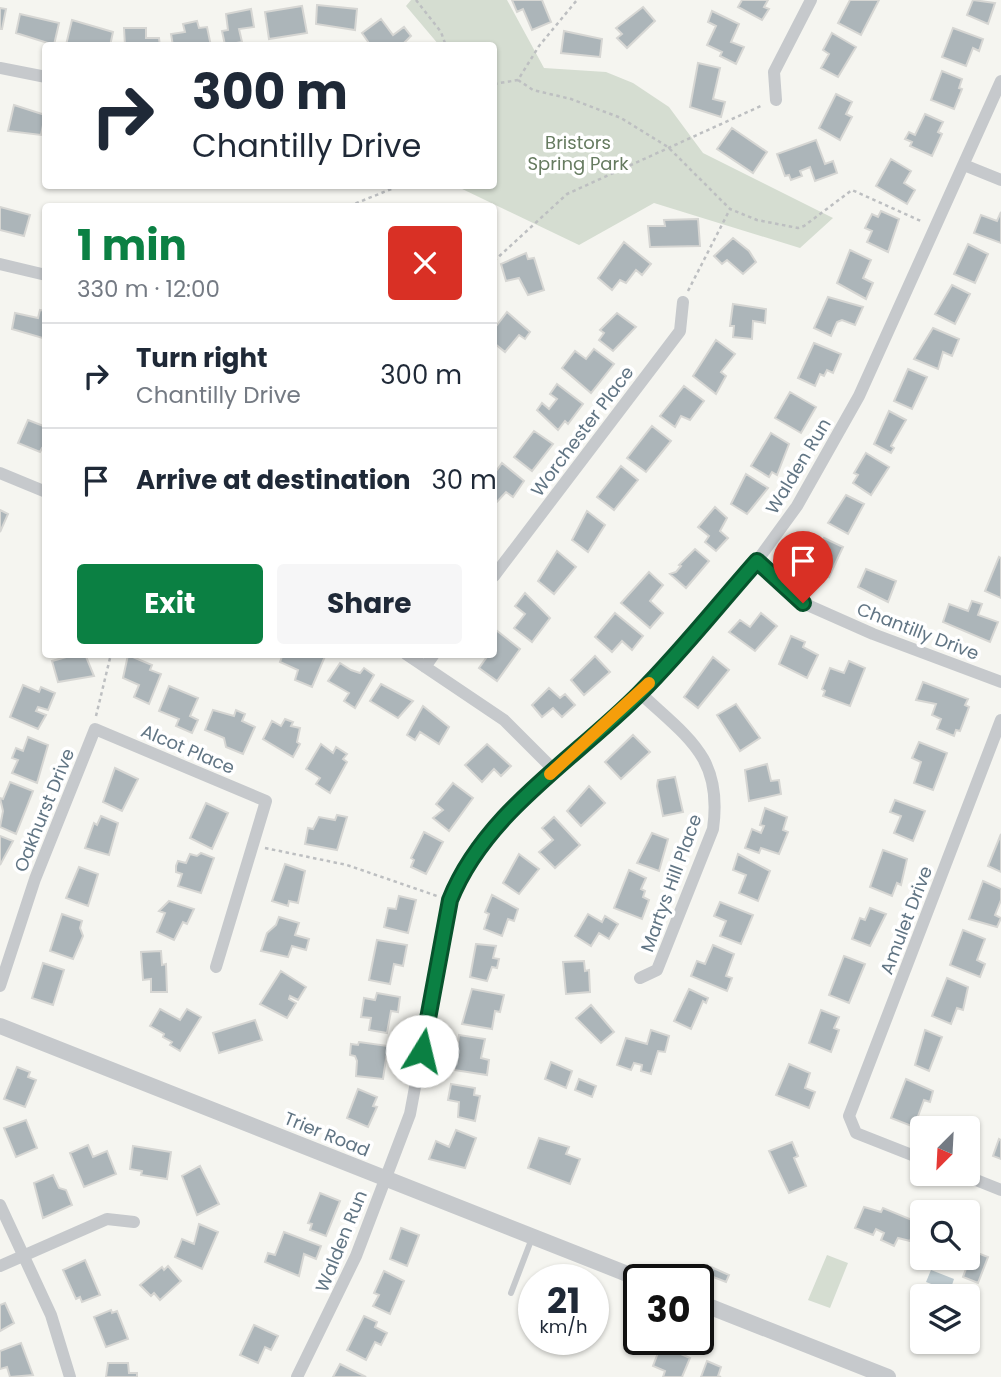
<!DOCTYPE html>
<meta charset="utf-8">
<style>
:root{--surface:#fff;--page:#f6f6f7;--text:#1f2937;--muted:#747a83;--line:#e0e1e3;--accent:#0b8043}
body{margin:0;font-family:Poppins,sans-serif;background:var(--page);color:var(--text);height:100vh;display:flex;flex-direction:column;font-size:26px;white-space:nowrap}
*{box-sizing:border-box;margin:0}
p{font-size:23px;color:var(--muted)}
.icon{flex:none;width:38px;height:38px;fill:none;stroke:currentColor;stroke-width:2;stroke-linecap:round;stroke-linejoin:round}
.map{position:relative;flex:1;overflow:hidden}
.details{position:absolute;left:42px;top:203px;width:455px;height:455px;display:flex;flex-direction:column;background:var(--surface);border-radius:7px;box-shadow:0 2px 5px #0004}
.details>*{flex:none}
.guide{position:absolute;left:42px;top:42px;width:455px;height:147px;border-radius:7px;box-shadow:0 2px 5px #0004;background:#fff;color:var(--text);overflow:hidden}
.needle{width:46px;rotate:204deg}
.controls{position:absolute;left:910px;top:1116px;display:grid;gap:14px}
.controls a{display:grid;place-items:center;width:70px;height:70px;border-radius:7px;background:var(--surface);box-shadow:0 2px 5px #0004;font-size:35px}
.speed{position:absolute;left:518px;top:1264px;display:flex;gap:14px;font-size:35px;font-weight:700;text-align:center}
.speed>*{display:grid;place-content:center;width:91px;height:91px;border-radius:50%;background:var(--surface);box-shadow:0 2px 5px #0004;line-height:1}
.speed small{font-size:18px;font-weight:400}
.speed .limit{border:4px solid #111;border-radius:10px;background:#fff;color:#111}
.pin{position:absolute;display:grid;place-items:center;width:60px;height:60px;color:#fff;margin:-72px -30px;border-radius:50% 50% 50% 0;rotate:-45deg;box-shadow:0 0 7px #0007}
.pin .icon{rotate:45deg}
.me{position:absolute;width:77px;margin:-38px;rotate:9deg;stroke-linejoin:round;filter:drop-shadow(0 0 5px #0008)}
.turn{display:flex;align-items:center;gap:24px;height:147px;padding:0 35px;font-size:32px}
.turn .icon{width:91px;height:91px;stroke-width:2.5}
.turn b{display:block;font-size:49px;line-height:60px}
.round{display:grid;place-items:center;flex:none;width:74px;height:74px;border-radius:7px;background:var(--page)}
.headline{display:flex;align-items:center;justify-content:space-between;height:119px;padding:0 35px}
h1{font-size:42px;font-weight:700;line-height:52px;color:var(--accent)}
.button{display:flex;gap:14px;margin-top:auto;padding:14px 35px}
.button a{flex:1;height:80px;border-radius:7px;background:var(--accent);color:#fff;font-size:28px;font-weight:700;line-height:80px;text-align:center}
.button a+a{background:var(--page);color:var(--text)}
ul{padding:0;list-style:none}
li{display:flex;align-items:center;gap:21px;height:105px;padding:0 35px;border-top:2px solid var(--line)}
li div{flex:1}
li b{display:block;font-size:26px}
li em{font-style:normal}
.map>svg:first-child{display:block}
.green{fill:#d5ddd1}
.water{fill:#bdc9ce}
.building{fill:#acb5b9;stroke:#d6d6d3;stroke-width:2}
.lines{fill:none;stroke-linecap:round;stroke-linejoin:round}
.path{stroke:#bdbfc1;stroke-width:2.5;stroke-dasharray:3.5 3.5;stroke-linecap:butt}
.service{stroke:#c6c9cc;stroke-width:6}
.minor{stroke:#c6c9cc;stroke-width:12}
.tertiary{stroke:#c6c9cc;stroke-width:16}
.route-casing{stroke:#07532c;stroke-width:18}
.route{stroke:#0b8043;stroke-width:12}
.slow{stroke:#f59e0b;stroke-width:12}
.labels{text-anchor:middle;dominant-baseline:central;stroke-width:7;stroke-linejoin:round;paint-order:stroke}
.park-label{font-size:18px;fill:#667b60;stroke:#fff}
.street-label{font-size:18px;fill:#617584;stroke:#fff}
</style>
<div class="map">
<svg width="1001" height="1377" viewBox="0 0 1001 1377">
<rect width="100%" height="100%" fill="#f5f5f0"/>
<!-- green -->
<path class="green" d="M411,0H507L544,68L606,72L633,83L669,107L703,153L833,218L800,248L654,203L579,245L456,186H494V46L439,45L406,6Z
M827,1255L848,1263L830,1308L808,1300Z"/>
<!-- water -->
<path class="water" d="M931,1270L954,1279L950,1291L926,1282Z"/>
<!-- building -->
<path class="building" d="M512,0H542L551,22L532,30L523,9L517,12Z
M742,0H768L764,7L769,9L762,20L738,7Z
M850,0H879L861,35L838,23Z
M973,0L995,3L988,24L967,15Z
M317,5L357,9L355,30L316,24Z
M302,6L307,33L269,39L265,12Z
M643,7L655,21L627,48L617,38L622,34L616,28Z
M0,8L6,9L2,29H0Z
M251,9L254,27L239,29L242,42L225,45L222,31L228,30L226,14Z
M712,11L739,24L731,42L744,47L736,64L720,56L722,52L707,45L716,26L708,22Z
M20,14L59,23L54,45L16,33Z
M381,19L393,35L404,27L411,36L401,46H371L362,33Z
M72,20L113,32L110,46L66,45Z
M197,21L199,28L207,27L211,46H173L171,34L185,32L183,24Z
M124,28H146V38H159L160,46H125Z
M953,28L983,39L979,51L973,48L966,66L942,57Z
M564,31L602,39L600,57L561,53Z
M832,33L856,47L838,77L821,68L829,54L823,50Z
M698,63L720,68L713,99L725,102L721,117L690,107Z
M942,71L962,79L959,88L962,89L954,109L931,100Z
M836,94L852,102L846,114L852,117L840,140L819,128Z
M14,105L45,115L41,135L8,131Z
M925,114L943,122L938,132L942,134L932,156L910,146L912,142L905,139L909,132L915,135Z
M732,128L767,152L753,173L717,149Z
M816,140L825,164L833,161L837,173L815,181L810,167L800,171L802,176L791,180L789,175L785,176L777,154Z
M891,159L911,171L904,183L915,190L907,204L876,186Z
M0,207L30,215L24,236L0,230Z
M881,211L899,219L888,252L867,242L872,231L865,228L872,214L878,217Z
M1001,212V243L974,233L981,215L997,221Z
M698,219L700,246L650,247L648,226H665L664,220Z
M733,238L749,251L756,262L743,274L727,260L722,264L714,256Z
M624,242L651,264L642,275L636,270L626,283L620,280L612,290L598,278Z
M968,244L988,254L975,283L954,274Z
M850,250L871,260L863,278L873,283L866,299L837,283Z
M526,253L528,259L534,258L544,290L528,295L519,278L506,281L501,264Z
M952,285L970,294L955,324L935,314Z
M828,297L863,307L855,325L842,320L837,322L831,336L814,328Z
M733,304L766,309L765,323L753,321L752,339L733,337L734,326H730Z
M40,310L46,311V339L12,329L15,313L38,318Z
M507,312L530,332L525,339L519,335L505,352L494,343L496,333L494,329Z
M617,313L636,327L613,351L599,340L604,333L600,330Z
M933,328L959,339L952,356L943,352L938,369L914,359Z
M716,340L735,354L721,372L726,376L716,394L693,376Z
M814,343L841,354L833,373L827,370L824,376L820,374L815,386L798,378Z
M594,349L614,364L591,393L562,368L575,351L586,359Z
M908,369L927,377L912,409L894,401Z
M557,384L583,404L568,424L565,421L558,430L537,410L542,403L549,409L557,399L550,394Z
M684,386L704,401L690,420L681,416L675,427L660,416Z
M790,392L816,407L801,433L775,418Z
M889,411L906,420L891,446L894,448L891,453L874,444Z
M28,420L46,427V450L42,448L40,452L18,443Z
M652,426L671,441L646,472L627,458Z
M534,431L553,444L532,471L514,457Z
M771,433L789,444L777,475L772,472L769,477L751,466Z
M866,453L889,467L871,495L853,483L858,475L854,473Z
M502,463L524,481L513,497L506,492L494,505V474Z
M621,466L638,480L614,510L597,497Z
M746,474L768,488L747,514L731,504Z
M846,495L864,504L848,534L828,523Z
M715,507L727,518L720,531L728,538L716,551L705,542L709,536L698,527Z
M0,510L8,514L0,532Z
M587,511L605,525L588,552L572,540Z
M824,538L843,547L829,577L807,565L818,543L821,545Z
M695,549L709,561L686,588L670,574L676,572L681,566L679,565Z
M557,551L576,567L554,594L538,581Z
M999,557L1001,558V598L985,591Z
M866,569L896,581L888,602L858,587Z
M649,572L663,585L650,601L663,613L650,628L621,603Z
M525,593L550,618L532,642L514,628L525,614L515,606Z
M972,601L982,604L978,615L998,622L990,642L943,622L949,604L968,611Z
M615,613L643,636L632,650L622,641L612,652L595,637Z
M761,613L777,626L755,651L729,632L740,620L750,627Z
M496,630L520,649L497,681L479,668L489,654H494Z
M791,636L805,642L803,647L818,655L807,678L779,664Z
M77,654H85L94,676L58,682L52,661Z
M283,654H326L312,687L295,680L298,670L280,662Z
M128,655L152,665L150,670L161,674L149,704L134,697L139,685L123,678Z
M595,656L610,672L584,695L571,680Z
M713,657L729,670L698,708L684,697Z
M849,661L865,668L850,706L823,696L825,691L822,689L830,668L844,673Z
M340,663L351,670L360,673L364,668L374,675L355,708L344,701L349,693L328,681Z
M923,682L968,699L965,705L969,707L960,731L956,730L954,736L937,729L941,719L932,715L936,704L916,700Z
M381,684L413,701L398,718L370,701Z
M23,685L39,692L41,687L55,693L48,710L38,707L36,711L46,715L38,729L10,717Z
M169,686L198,698L190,716L198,720L192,733L176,726L179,719L159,711Z
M549,688L560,698L565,694L575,705L562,717L553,708L542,717L532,705Z
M736,704L760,738L740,751L717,715Z
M423,706L449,727L439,744L420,732L415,740L407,735Z
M213,710L234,716L236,710L245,714L242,721L255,727L243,754L226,747L224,738L205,730Z
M285,719L293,722L291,726L300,728L297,742L300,744L293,757L263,739L272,721L281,726Z
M633,735L650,752L621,779L605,762Z
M28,737L48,745L37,783L12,773L18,760L12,758L16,748L23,751Z
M919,742L947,753L933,790L914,783L921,762L912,758Z
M321,744L333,753L336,747L347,754L343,759L347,762L330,793L316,784L320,778L306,769Z
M487,744L511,766L501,776L494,769L482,782L465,765Z
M767,764L771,781L779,780L781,794L749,801L745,770Z
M115,768L138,779L122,811L103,802Z
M675,777L683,812L663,816L657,786L658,780Z
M10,782L33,791L16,834L0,827L3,811L0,798L3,799Z
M453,783L473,798L449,831L433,818L443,810L436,804Z
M589,786L605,803L581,826L567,811Z
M895,800L925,811L913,841L894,833L901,816L890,812Z
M206,803L228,813L212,849L190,838Z
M765,808L787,817L783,830L788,832L779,854L761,848L759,853L745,848L752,829L761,833L764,826L760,825Z
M337,815L347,817L337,850L305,844L308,828L313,829L319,817L335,820Z
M101,816L118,823L109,855L85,848L94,823L97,825Z
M554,817L580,845L555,868L539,852L553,840L542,828Z
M424,832L443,842L426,874L411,867L414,860L411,858Z
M652,833L668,839L659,871L637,863Z
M1001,834V872L988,866Z
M0,836L13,841L0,865Z
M883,850L907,859L901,885L897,883L892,896L870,887Z
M201,853L214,858L201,893L178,886L182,874L176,872V866L178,861L186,863L190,854L197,856Z
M519,854L539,869L519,894L503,883Z
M738,854L770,871L758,901L739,893L746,875L733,870Z
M285,864L305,871L298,903L289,901L288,906L272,901Z
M79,867L98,874L88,906L66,898Z
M629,870L646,878L641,889L645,891L643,897L649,900L642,919L614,908Z
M983,881L1001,889V900L995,915L1001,918L997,927L969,919Z
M492,895L518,909L514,921L508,919L502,936L484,929L489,914L485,912Z
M399,896L416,900L408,933L384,927L388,908L396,909Z
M169,901L194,909L187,924L183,922L174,940L157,932L165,913L159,911Z
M720,902L753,915L741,944L720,936L726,921L714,916Z
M870,908L886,914L870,946L852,939L860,918L865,920Z
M62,914L82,921L80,928L83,936L73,959L50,951Z
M588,914L602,922L605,916L618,924L609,939L599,933L591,946L575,936Z
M279,917L299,923L295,935L309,939L306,950L292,946L288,957L261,951L267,933L276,925Z
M963,930L985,939L977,960L985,964L980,977L950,965Z
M377,940L407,945L403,966L394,964L390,984L369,980Z
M476,944L496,946L493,958L499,959L497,968L492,967L487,981L470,977Z
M713,945L734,954L726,976L732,978L727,991L691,976L697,961L705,964Z
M161,951L162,965L166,964L167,992H151V979L143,980L141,952Z
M844,956L865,964L849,1003L829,995Z
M584,961L585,971L589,970L590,992L566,994L563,962Z
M43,963L64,970L53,1005L32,998Z
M281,971L306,987L298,1000L290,996L289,999L296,1003L287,1018L260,1004Z
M947,978L968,987L963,1010L957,1008L951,1024L932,1016Z
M472,989L504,995L500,1012L495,1011L492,1029L462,1024Z
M689,989L708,998L706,1003L703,1001L691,1029L674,1021Z
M377,993L400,997L398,1012L391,1011L387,1033L369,1030L371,1018L361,1017L364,998L375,1000Z
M591,1005L614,1032L601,1043L576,1018Z
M160,1009L180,1020L187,1009L201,1017L180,1051L170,1045L172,1042L163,1037L164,1034L150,1026Z
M821,1010L839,1017L834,1028L839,1030L831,1052L809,1043Z
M255,1020L262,1040L219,1053L213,1033Z
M651,1030L669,1036L665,1052L658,1051L651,1074L641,1071L642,1065L634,1063L631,1070L617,1065L626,1038L647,1044Z
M925,1030L942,1037L929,1071L915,1065Z
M459,1035L485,1039L481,1058L489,1060L487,1075L454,1070Z
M359,1042L388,1046L383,1079L356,1076L357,1061L355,1056L350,1055L351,1044L358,1045Z
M551,1062L572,1071L566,1088L545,1079Z
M789,1064L810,1073L805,1088L815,1092L809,1108L776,1095Z
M17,1067L30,1072L28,1077L36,1080L25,1107L4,1099Z
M579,1079L596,1086L592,1097L575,1090Z
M906,1079L933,1091L930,1102L924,1100L914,1127L891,1118Z
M451,1084L475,1088L474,1095L480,1096L475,1121L458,1117L459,1102L448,1100Z
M358,1089L377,1097L373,1106L377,1107L368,1127L347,1118Z
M26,1120L37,1148L16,1157L4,1128Z
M456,1130L476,1138L465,1168L429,1159L436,1141L449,1147Z
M539,1138L569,1147L566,1154L580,1159L570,1184L528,1168Z
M999,1139L1001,1140V1159L993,1156Z
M792,1142L798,1156L794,1158L806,1186L789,1193L769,1151Z
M88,1145L93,1157L107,1151L116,1174L84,1187L70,1153Z
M133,1146L171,1152L167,1179L141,1175L142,1171L130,1169Z
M200,1166L219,1204L197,1215L182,1176Z
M53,1175L59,1188L66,1190L72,1205L43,1218L34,1183Z
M320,1193L340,1201L326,1236L310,1230L312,1224L308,1223Z
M864,1207L881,1212L883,1208L917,1222L910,1241L898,1238L894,1246L881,1240L884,1233L876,1229L873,1235L855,1228Z
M199,1224L218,1232L202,1269L175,1257L182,1239L194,1244Z
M401,1228L419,1235L407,1266L390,1259Z
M284,1232L321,1246L316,1259L304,1254L299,1276L265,1262L268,1253L275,1255Z
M968,1239L979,1243L975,1252L988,1257L978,1283L963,1277L967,1266L947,1258H968Z
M85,1260L100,1295L82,1302L80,1297L76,1299L63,1270Z
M168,1266L181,1281L160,1300L154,1293L151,1296L140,1285L162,1267L164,1270Z
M711,1267L729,1275L726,1282L708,1275Z
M384,1271L404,1281L390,1314L373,1306L379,1295L374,1293Z
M5,1303L14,1323L0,1331V1305Z
M111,1310L112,1313L117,1311L128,1339L106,1347L94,1317Z
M364,1316L377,1322L375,1327L387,1333L381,1345L375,1342L366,1360L347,1350Z
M254,1325L278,1336L271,1350L265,1347L258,1363L240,1355Z
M21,1343L33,1375L10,1377L7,1367L0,1369V1351Z
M661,1345L690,1358L682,1377H663L665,1371L653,1366Z
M707,1361L721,1367L718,1376L721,1377H701Z
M108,1363H128L129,1373H137V1377H106Z
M340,1364L366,1377H333Z"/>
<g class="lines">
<!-- path -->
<path class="path" d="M416,0L441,32L446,46
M518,80L533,90L571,99L621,118L668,147L730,209L757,220L798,228L804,226L852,190L923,222
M494,84L518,80L539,46L577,0
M349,206L399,186
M494,261L567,194L763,105
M688,291L730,209
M96,716L111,654
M265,848L347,865L437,896"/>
<!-- service -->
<path class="service" d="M511,1293L532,1238"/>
<!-- minor -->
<path class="minor" d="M0,68L46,77
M776,100L774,72L811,0
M964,165L1001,180
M0,264L46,275
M0,473L46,492
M757,561L803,603L873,634L1001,682
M494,576L680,331L683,302
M406,654L504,720L554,770
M425,667L434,654
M640,693C688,738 723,757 713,829L657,970L640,978
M0,986L35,879L95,729L266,801L216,967
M922,1159L856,1133L849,1116L1001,720
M961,1174L1001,1190
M0,1205L51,1315L70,1377
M0,1266L107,1219L134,1222
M297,1377L356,1256L410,1114L450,900L459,879L494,828L640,693L757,561L797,506L859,396L1001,81"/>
<!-- tertiary -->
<path class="tertiary" d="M0,1026L640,1279
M698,1302L888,1377"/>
</g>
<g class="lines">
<defs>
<path id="route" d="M422,1051L450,900C485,812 575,759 640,693C681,652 718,605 757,561L803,603"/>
</defs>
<!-- route casing -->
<use href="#route" class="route-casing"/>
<!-- route -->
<use href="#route" class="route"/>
<!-- slow -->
<path class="slow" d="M550,774L649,683"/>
</g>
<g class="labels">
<!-- park labels -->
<g class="park-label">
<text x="578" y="142">Bristors<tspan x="578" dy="21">Spring Park</tspan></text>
</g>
<!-- street labels -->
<g class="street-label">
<text transform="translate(582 431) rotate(-53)">Worchester Place</text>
<text transform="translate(798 466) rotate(-59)">Walden Run</text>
<text transform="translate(918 631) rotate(21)">Chantilly Drive</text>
<text transform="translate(188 749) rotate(23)">Alcot Place</text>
<text transform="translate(44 810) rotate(-68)">Oakhurst Drive</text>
<text transform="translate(671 883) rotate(-70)">Martys Hill Place</text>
<text transform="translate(906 920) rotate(-69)">Amulet Drive</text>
<text transform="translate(327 1134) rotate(22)">Trier Road</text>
<text transform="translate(341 1241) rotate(-68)">Walden Run</text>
</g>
</g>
</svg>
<div class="controls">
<a><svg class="needle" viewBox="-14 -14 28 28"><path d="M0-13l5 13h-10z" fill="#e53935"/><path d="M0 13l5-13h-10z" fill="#747a83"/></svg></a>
<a><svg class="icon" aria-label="search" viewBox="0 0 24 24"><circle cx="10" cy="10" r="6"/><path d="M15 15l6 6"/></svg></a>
<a><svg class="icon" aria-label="layers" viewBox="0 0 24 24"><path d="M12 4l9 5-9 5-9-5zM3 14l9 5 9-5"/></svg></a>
</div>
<div class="speed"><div>21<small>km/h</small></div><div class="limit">30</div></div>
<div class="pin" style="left:803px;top:603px;background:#d93025"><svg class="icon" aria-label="arrive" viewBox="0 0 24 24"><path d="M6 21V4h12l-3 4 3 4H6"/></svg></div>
<svg class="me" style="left:422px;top:1051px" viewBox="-20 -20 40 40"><circle r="19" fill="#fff"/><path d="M0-13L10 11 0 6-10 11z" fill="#0b8043"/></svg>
<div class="guide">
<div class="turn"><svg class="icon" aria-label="right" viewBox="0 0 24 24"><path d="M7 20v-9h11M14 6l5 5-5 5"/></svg><div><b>300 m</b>Chantilly Drive</div></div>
</div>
<section class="details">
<div class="headline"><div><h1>1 min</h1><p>330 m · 12:00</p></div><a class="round" style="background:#d93025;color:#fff"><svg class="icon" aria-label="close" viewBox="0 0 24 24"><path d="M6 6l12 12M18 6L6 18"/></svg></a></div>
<ul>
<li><svg class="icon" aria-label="right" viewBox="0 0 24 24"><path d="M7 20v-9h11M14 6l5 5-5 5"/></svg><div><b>Turn right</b><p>Chantilly Drive</p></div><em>300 m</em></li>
<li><svg class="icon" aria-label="arrive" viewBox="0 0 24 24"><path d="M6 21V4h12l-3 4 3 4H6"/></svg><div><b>Arrive at destination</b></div><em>30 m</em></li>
</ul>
<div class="button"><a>Exit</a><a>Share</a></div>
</section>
</div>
